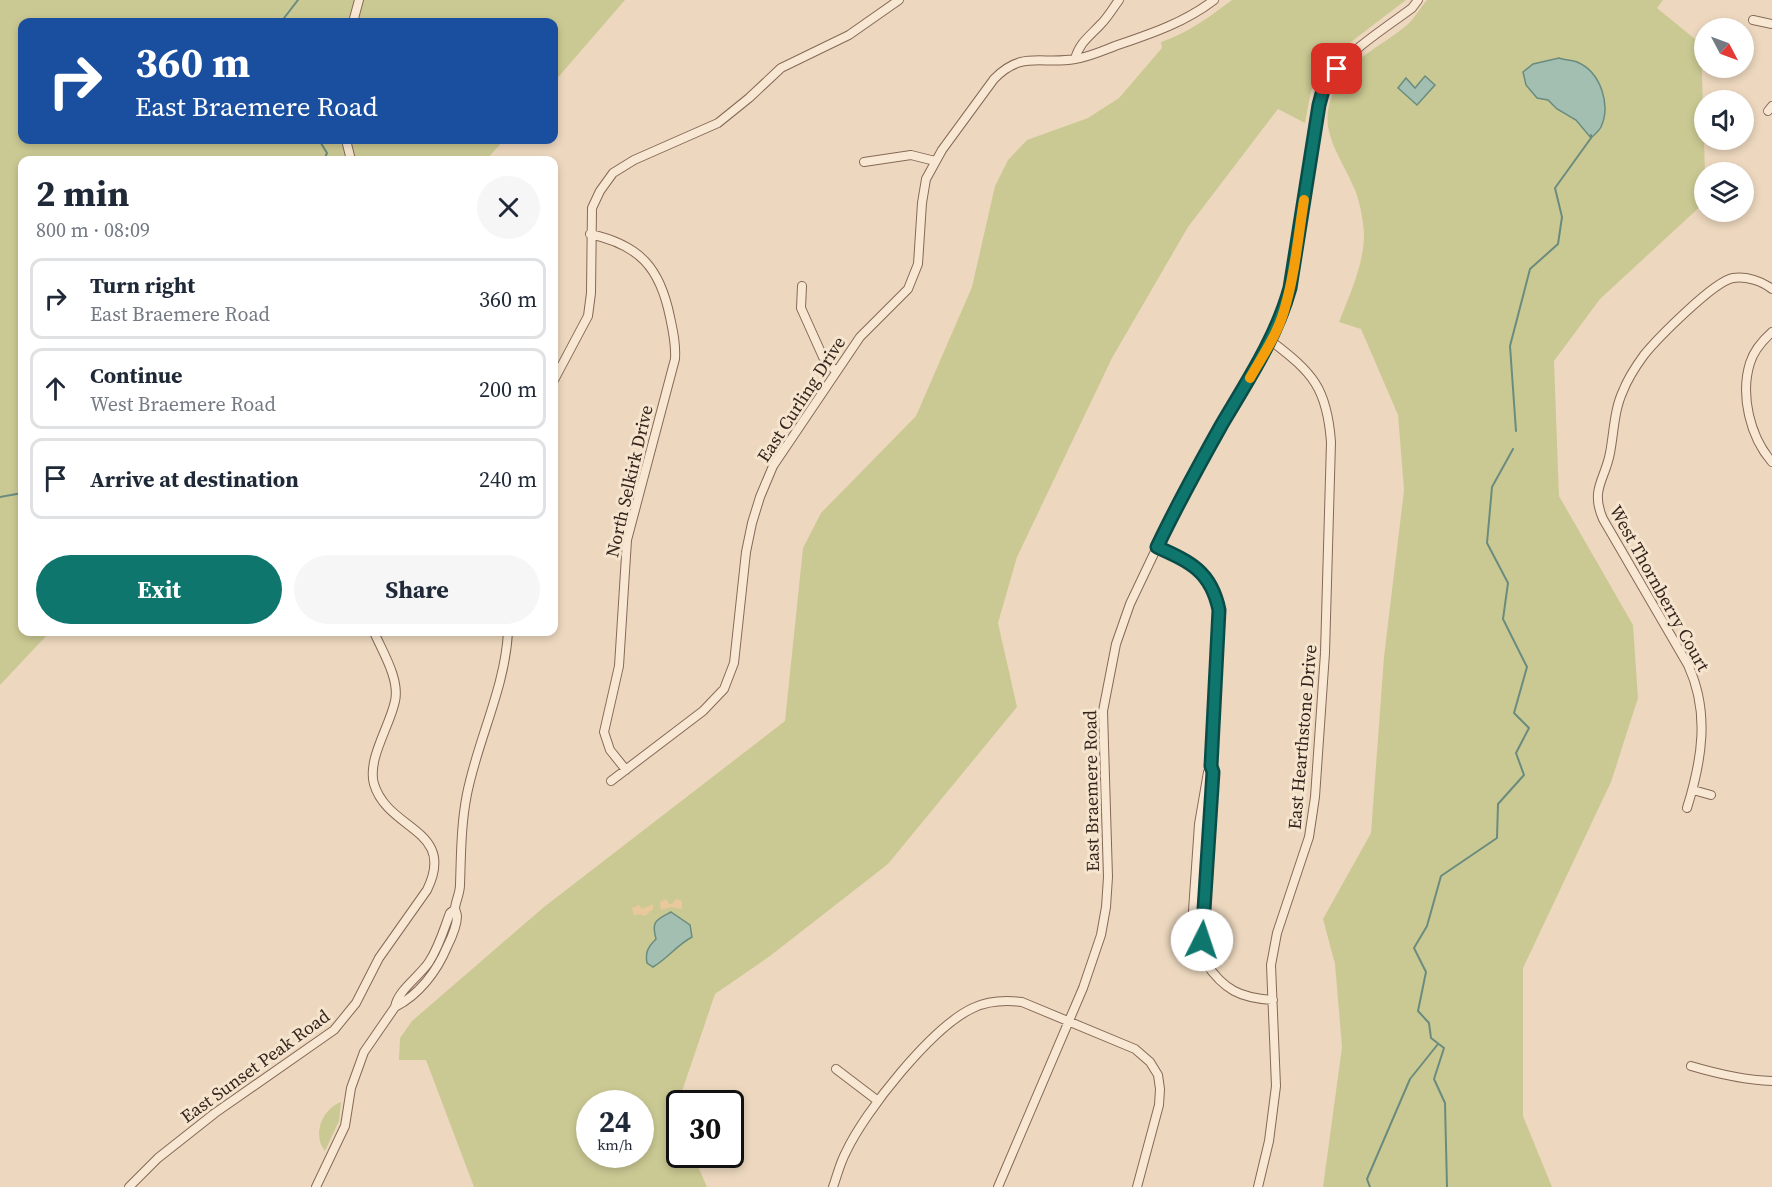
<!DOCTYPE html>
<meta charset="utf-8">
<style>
:root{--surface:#fff;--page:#f6f6f7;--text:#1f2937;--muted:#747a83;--line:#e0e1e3;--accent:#0f766e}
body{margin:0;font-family:"Source Serif 4",serif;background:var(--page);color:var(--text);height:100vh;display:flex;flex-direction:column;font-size:22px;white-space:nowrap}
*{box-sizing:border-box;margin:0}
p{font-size:20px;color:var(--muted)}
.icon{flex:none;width:33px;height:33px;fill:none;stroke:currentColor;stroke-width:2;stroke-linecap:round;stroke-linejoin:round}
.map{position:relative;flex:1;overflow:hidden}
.drawer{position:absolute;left:18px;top:156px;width:540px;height:480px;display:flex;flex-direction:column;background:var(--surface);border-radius:12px;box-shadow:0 3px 9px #0003}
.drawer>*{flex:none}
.guide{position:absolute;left:18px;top:18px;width:540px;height:126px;border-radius:12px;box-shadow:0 3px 9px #0003;background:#1a4fa0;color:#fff;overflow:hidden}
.needle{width:39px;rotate:131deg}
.buttons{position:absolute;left:1694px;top:18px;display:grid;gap:12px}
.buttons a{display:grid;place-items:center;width:60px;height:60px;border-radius:50%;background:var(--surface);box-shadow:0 3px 9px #0003;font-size:30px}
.speed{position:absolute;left:576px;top:1090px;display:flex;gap:12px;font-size:30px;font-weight:700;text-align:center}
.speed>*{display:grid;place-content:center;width:78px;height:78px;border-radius:50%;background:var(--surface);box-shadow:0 3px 9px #0003;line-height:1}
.speed small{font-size:15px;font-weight:400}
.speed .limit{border:3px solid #111;border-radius:9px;background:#fff;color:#111}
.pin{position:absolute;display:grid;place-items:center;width:51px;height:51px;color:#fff;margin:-26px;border-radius:12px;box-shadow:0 3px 9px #0006}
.me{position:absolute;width:66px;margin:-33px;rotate:4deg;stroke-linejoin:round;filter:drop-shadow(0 0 4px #0008)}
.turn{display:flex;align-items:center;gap:21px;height:126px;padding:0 18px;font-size:27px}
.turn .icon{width:78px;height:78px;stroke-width:2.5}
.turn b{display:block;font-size:42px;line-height:51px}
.round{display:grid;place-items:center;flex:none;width:63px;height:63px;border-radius:32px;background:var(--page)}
.summary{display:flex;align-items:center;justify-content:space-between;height:102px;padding:0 18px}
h1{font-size:36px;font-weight:700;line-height:45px}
.button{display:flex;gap:12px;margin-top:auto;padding:12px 18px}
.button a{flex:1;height:69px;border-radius:36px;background:var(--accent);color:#fff;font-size:24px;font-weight:700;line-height:69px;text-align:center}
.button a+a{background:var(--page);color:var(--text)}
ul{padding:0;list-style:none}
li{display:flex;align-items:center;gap:18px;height:81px;margin:0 12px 9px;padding:0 6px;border:3px solid var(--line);border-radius:12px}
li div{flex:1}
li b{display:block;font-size:22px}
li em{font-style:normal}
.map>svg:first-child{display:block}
.green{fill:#cbc993;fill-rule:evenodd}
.sand{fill:#e9c99c}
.water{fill:#a2bfb2;stroke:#6a8c7e;stroke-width:1.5}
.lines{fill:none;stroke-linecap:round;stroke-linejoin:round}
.stream{stroke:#6a8c7e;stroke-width:2}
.minor-casing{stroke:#856958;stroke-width:10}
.minor{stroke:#f8e7d2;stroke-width:8}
.route-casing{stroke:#0a4d48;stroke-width:15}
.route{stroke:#0f766e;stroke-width:10}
.slow{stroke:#f59e0b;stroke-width:10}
.labels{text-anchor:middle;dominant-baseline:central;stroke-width:6;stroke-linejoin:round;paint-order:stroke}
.street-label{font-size:18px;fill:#35241c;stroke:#f5e4ce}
</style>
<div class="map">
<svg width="1772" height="1187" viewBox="0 0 1772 1187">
<rect width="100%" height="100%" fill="#edd8bf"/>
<!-- green -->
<path class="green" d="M0,0H625L554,82V22H22V140H504L486,160H22V632H50L0,685Z
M1232,0H1406L1330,58L1311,91L1305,123L1278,109L1188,227L1112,358L1017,557L998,623L1017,707L888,864L770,956L715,994L675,1112L679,1124L680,1155H693L707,1187H474L426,1060H399L400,1038L412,1021L544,907L785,721L803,548L821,513L916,416L972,287L995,186L1008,160L1027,140L1088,118L1119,98L1162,48L1161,42C1188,33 1209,17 1232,0ZM590,1104H640V1155H590Z
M1427,0H1663L1657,8L1701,44L1705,172L1704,203L1600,299L1554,361L1559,496L1633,625L1638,698L1611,782L1523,968V1116L1552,1187H1323L1342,1047L1335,964L1323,919L1371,833L1384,657L1404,490L1398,415L1361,329L1339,322C1350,294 1364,264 1364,234C1363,219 1360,203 1355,190C1338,150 1311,124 1341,80C1356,56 1386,43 1407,25C1415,18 1420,8 1427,0Z
M341,1102L339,1121L325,1151C312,1135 322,1109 341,1102Z"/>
<!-- sand -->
<path class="sand" d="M666,899L669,904H672L676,899L682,901V909L671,907L661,910L660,902Z
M639,905L642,909L653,904V909L645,916L638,914L634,916L632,908Z"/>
<!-- water -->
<path class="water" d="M1559,58C1564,60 1572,60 1577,62C1601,72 1611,105 1601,127C1599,131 1594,135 1591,138L1576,120L1557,109L1548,100L1537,98L1526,85L1523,72L1533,64Z
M1425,76L1435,85L1417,105L1398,88L1406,78L1415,88Z
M671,912L690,925L692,937C677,945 668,958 653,967L647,963C645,952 648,947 656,939C651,921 656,920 671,912Z"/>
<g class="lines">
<!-- stream -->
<path class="stream" d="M281,22L298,0
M319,140L327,153L324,160
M1516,431L1510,346L1530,269L1558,244L1562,217L1555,188L1591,138V135
M0,497L22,493
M1370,1187L1367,1179L1410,1079L1438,1044
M1447,1187L1445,1103L1434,1079L1444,1048L1431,1038L1429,1023L1418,1011L1426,972L1414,948L1427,926L1441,876L1497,838L1498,804L1524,775L1516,753L1529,728L1514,713L1527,667L1503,619L1508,583L1487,543L1492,487L1513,449"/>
<defs>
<path id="minor" d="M1753,20L1772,24
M353,22L359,0
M1075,59C1079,43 1090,36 1101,24C1108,17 1113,8 1119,0
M1768,111L1772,106
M346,140L351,160
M864,162L911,155L935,161
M590,234C640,245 660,268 670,317C673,331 676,344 675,359L627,540L619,666L604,732L610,750L626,770
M802,286L801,308L823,357L828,364L836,371
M1772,332C1763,340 1754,350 1750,363C1740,395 1750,437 1772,462
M554,380L588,316L591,293L592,208L600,191L613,173L634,160L718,123L749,98L781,68L849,35L899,0
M1157,547C1190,562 1211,571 1219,610L1211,766L1213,772L1202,940L1205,962L1197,954L1193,943L1192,925L1199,824L1208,772L1211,766
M611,781L703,711L724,689L734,663L746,552L752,523L760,497L773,466L860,337L908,289L918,264L922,203L926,179L942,150L994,79C1022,50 1041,65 1075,59C1089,57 1102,51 1115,46C1150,34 1184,23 1214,0
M1693,790L1711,795
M1687,808C1702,760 1710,712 1688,665L1603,519C1590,489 1605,480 1610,453C1614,432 1614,410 1623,391C1628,378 1636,366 1644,355C1657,339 1714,281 1733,278C1746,276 1762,281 1772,289
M1205,962C1224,990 1240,998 1273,1000
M395,1007C419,995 437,971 447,947C451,939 457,925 457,916C457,913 455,911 455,908C456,900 460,893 460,885C461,855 461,824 467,794C478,739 505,688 508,632
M1691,1066C1718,1074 1744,1080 1772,1081
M836,1069L878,1101
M129,1187L158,1158L215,1113L334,1030L356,1003L379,958L427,890C457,829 388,831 374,784C367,759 390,726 395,701C400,679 382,651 374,632
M316,1187L345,1126L351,1088L364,1052L395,1007C398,990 419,977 429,962C439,947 444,929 450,913L455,909
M833,1187C837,1176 840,1163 846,1152C865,1111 932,1027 973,1008C988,1001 1005,1000 1022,1002L1135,1049L1150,1062L1158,1075L1160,1089L1159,1105L1137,1187
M998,1187L1083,988L1101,935L1106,907L1108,877L1103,711L1116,644L1130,604L1187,484L1271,341L1284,313L1290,288L1317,115C1319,102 1322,90 1329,79C1345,53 1387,27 1412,8L1418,0
M1258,1187L1269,1141L1276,1086L1271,965L1277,933L1309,837L1315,797L1325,653L1331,442C1327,388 1313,373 1271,341"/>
</defs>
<!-- minor casing -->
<use href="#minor" class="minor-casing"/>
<!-- minor -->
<use href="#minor" class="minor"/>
</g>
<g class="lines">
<defs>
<path id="route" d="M1202,940L1213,772L1211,766L1219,610C1211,571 1190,562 1157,547C1177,505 1199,465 1222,424C1248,380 1276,338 1290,288L1319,105L1323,90L1337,69"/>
</defs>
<!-- route casing -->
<use href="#route" class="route-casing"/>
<!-- route -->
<use href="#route" class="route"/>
<!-- slow -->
<path class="slow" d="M1250,378C1262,357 1277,335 1284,311C1295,275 1298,237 1304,200"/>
</g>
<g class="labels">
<!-- street labels -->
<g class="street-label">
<text transform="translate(801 399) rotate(-57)">East Curling Drive</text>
<text transform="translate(629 481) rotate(-77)">North Selkirk Drive</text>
<text transform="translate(1660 588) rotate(61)">West Thornberry Court</text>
<text transform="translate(1302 737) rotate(-85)">East Hearthstone Drive</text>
<text transform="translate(1091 791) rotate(-91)">East Braemere Road</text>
<text transform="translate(255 1066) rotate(-36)">East Sunset Peak Road</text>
</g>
</g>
</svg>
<div class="buttons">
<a><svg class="needle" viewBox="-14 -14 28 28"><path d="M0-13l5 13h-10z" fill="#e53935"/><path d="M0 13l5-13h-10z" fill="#747a83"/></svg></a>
<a><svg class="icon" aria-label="sound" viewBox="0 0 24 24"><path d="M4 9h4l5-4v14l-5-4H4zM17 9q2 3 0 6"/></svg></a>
<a><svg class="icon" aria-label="layers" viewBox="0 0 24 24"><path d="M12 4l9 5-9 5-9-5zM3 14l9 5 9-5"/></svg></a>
</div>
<div class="speed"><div>24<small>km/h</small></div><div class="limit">30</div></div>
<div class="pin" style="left:1337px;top:69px;background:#d93025"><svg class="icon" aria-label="arrive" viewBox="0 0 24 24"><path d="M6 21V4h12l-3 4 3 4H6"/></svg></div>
<svg class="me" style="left:1202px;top:940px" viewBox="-20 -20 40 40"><circle r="19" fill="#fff"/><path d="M0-13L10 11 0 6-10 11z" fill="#0f766e"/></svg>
<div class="guide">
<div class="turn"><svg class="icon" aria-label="right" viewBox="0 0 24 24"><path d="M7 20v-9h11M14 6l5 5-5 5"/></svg><div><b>360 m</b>East Braemere Road</div></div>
</div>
<section class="drawer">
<div class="summary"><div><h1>2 min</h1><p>800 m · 08:09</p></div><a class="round"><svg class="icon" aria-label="close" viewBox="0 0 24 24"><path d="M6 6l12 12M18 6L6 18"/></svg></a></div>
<ul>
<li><svg class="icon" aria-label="right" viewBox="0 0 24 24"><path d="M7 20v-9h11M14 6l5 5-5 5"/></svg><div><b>Turn right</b><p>East Braemere Road</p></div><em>360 m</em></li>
<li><svg class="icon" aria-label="ahead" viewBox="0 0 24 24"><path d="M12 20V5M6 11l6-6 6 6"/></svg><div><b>Continue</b><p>West Braemere Road</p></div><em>200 m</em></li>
<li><svg class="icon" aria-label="arrive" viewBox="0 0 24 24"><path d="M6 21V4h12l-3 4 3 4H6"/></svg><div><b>Arrive at destination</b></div><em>240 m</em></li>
</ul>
<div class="button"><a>Exit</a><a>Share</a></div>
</section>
</div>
